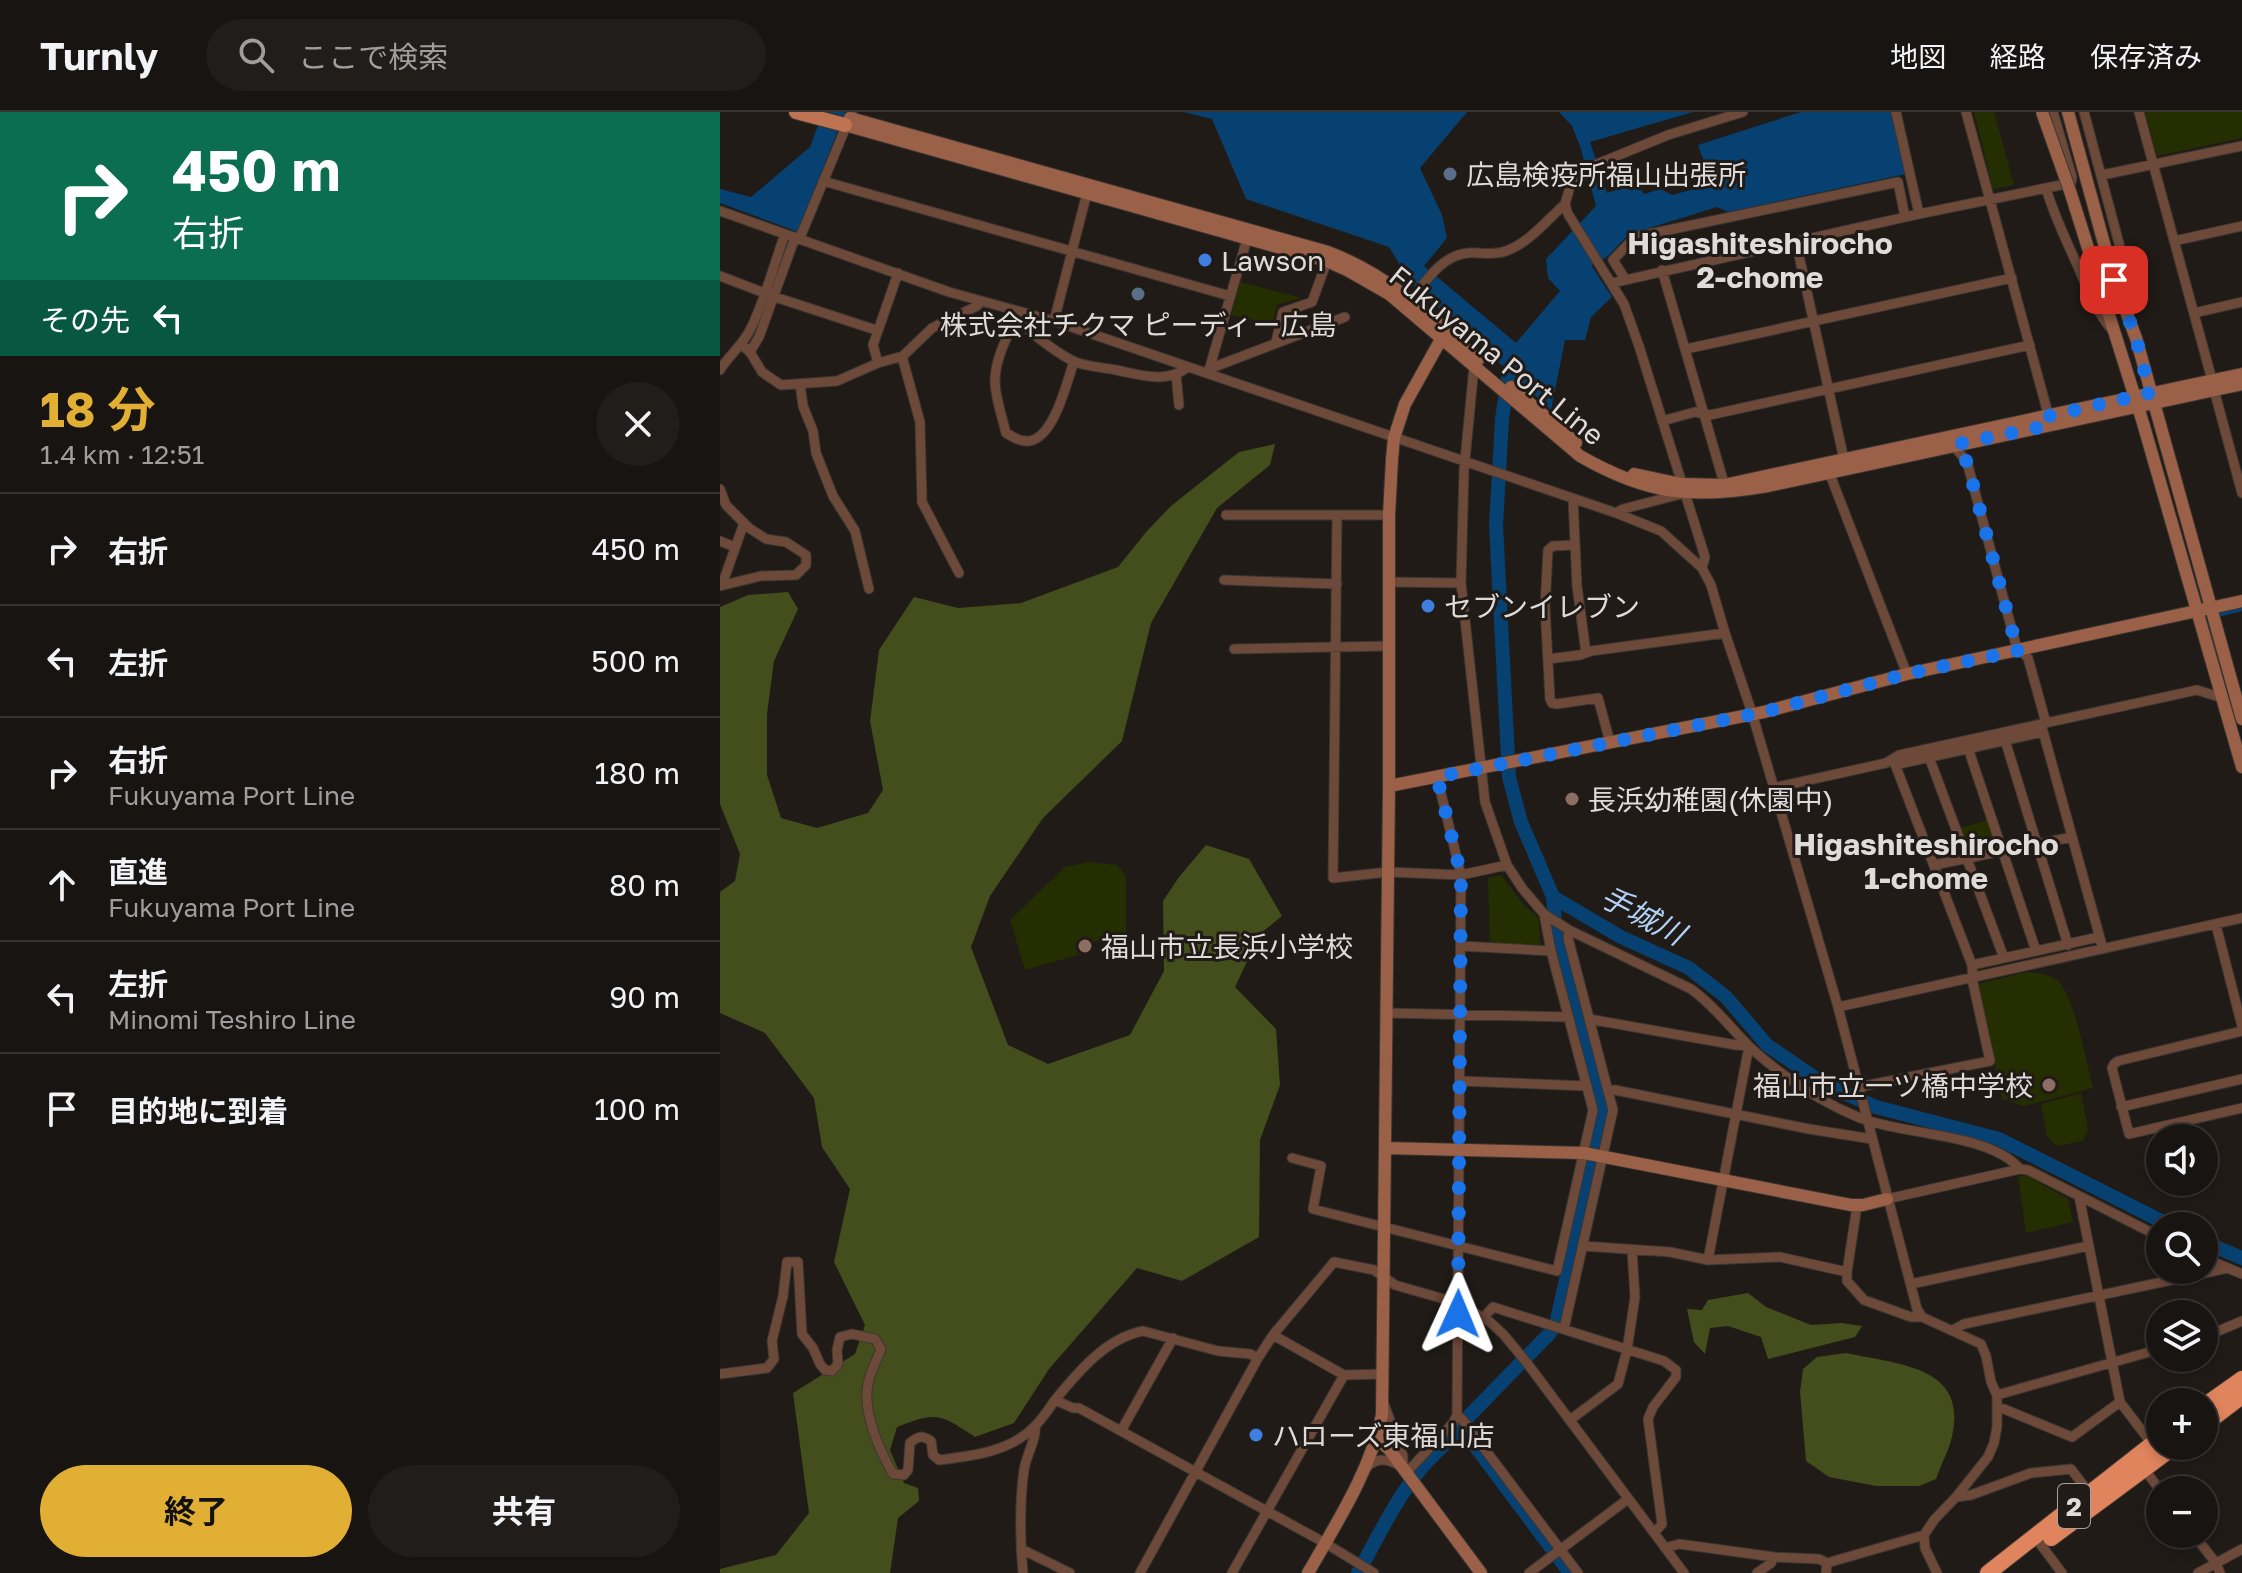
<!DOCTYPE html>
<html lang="ja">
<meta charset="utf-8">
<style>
:root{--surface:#181411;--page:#211d1a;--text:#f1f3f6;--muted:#9f9e9f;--line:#363331;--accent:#e1af34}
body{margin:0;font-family:"Golos Text","Noto Sans JP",sans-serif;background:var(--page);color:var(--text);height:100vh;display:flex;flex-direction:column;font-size:30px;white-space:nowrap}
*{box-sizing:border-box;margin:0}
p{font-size:26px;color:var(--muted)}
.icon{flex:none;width:44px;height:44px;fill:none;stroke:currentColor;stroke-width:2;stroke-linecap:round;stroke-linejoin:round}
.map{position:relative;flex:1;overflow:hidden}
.sheet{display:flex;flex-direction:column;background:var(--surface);width:720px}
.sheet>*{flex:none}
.banner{background:#0b6e4f;color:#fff;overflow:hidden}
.fabs{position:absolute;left:1426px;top:1012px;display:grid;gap:16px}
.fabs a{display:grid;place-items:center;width:72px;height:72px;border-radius:50%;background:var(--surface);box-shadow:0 4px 12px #0003,0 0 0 2px var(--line);font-size:40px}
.pin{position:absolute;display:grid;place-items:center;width:68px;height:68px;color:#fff;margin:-34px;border-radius:16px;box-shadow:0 4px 12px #0006}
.me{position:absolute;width:88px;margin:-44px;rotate:1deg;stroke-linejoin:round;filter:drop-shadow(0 0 6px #0008)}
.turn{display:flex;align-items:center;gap:28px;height:168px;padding:0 40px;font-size:36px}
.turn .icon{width:104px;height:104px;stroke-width:2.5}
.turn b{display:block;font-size:56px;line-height:68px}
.then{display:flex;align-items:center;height:76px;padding:0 40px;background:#0003;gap:16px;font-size:30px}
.round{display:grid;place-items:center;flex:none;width:84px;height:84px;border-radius:42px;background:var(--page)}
.head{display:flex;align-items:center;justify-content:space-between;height:136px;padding:0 40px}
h1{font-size:48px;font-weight:700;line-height:60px;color:var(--accent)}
.button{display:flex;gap:16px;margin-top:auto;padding:16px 40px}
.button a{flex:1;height:92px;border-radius:48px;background:var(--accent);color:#111;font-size:32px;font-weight:700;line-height:92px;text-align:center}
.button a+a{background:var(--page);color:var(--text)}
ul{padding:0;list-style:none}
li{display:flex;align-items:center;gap:24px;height:112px;padding:0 40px;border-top:2px solid var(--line)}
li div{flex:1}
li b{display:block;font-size:30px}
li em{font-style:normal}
header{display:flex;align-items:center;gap:48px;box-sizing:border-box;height:112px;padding:0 40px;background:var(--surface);border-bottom:2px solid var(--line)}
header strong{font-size:38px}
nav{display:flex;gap:44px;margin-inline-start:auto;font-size:28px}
.search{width:560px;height:72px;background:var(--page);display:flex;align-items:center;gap:20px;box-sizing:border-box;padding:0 28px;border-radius:44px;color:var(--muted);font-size:30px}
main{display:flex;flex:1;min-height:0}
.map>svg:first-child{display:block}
.green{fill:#252e00}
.forest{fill:#434e1c}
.water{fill:#074171}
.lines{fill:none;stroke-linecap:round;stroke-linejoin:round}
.canal{stroke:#074171;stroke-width:8}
.river{stroke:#074171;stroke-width:14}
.street-casing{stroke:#3b3632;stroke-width:11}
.secondary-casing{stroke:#3b3632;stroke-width:14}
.primary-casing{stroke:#3b3632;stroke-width:16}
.highway-casing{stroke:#3b3632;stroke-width:18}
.street{stroke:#6d4939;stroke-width:9}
.secondary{stroke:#9b6148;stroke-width:12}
.primary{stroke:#be7453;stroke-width:14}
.highway{stroke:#df845d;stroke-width:16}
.secondary-bridge-casing{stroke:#3b3632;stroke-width:14;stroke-linecap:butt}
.secondary-bridge{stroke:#9b6148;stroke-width:12}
.route{stroke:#1a73e8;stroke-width:14;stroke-dasharray:0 25.2}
.service-dot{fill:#5c6f8a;stroke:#201b17;stroke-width:3}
.shop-dot{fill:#3f7fe0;stroke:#201b17;stroke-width:3}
.education-dot{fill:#8d6e63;stroke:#201b17;stroke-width:3}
.labels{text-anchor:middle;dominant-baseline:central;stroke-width:6;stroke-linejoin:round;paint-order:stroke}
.shield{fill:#201b17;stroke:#a6a19f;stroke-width:2}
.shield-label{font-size:26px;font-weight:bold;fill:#dfdbd9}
.poi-label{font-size:28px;fill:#dfdbd9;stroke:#201b17;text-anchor:start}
.street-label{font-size:28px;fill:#dfdbd9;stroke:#201b17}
.neighbourhood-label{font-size:30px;font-weight:bold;fill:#dfdbd9;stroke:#201b17}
.water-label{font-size:30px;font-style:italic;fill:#b0d1f5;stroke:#201b17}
</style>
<header>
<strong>Turnly</strong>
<div class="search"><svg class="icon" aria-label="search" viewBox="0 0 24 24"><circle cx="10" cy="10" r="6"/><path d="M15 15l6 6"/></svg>ここで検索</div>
<nav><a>地図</a><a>経路</a><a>保存済み</a></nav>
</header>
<main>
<section class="sheet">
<div class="banner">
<div class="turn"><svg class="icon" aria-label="right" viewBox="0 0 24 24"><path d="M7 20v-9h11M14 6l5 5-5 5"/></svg><div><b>450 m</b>右折</div></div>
<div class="then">その先<svg class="icon" aria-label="left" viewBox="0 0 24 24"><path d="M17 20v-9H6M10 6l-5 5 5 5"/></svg></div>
</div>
<div class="head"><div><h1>18 分</h1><p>1.4 km · 12:51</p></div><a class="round"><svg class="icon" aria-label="close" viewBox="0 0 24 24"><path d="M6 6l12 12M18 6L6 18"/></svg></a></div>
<ul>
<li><svg class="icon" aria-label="right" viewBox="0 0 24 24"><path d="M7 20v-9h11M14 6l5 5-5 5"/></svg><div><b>右折</b></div><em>450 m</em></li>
<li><svg class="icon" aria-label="left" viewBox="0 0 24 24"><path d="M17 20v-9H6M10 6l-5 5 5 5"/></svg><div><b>左折</b></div><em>500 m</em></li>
<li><svg class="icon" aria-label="right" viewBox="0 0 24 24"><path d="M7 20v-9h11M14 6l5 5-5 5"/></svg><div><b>右折</b><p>Fukuyama Port Line</p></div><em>180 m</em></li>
<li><svg class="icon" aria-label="ahead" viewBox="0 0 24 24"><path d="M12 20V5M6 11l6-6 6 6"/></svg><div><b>直進</b><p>Fukuyama Port Line</p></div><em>80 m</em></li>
<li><svg class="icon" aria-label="left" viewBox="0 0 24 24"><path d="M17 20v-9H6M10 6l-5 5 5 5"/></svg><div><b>左折</b><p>Minomi Teshiro Line</p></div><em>90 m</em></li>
<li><svg class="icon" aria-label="arrive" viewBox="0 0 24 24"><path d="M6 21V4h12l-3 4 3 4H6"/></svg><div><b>目的地に到着</b></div><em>100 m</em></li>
</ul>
<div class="button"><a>終了</a><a>共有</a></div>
</section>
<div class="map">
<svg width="1522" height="1461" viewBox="0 0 1522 1461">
<rect width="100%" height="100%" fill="#201b17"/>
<!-- green -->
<path class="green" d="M1254,0H1274L1294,73L1273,77Z
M1425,0H1522V26L1437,44Z
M520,170L582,186L557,193L552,212L511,203Z
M1267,708L1276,732C1270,739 1258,742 1249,738L1241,716Z
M369,750L397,753L406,764V820L372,830L375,838L305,858L290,808L345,755Z
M781,763L804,793L818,805L821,834H770L768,766Z
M1306,860C1317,861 1328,862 1337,868C1354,881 1367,953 1373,976L1304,994L1282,987L1258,872Z
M1361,981L1368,1017L1363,1029L1336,1034L1327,1024L1321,992Z
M1306,1063L1348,1087L1353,1110L1306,1121L1298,1065Z"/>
<!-- forest -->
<path class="forest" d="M555,332L550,353L497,396L431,511L402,629L323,706L270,784L251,835L288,933L328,952L410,923L444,859L443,789L459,765L486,733L529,747L562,804L540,822L515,875L556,917L560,973L540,1028L539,1125L462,1169L417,1156L329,1257L294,1311L255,1325C220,1302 217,1299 177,1315L170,1338L184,1371L198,1376L199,1389L178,1406L170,1461H0V1457L56,1443L89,1401L73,1281L135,1242L145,1213L114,1150L130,1077L102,1035L94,986L45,921L0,901V780L15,769L20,742L0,692V495L28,483L68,480L78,497L54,549L47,602V663L61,706L97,716L148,701L163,678L150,609L159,538L194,485L238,496L301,491L398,455L427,419L451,394L519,340Z
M1028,1181L1046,1195L1091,1213L1122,1211L1142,1214L1135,1225L1048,1247L1041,1225L1008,1214L990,1216L985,1242L974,1230L967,1197L982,1198L988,1188Z
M1126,1241C1181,1253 1253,1254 1230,1332C1226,1344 1220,1355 1216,1367L1199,1374H1156L1109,1365L1086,1349L1080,1280L1083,1257L1097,1245Z"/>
<!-- water -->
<path class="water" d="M103,0H125L78,120L0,91V77L31,85L90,35Z
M464,0H747L700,56L722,103L727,126L704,154L796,231L840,179L828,166L826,147L876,94L860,34L852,14L839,0H973L870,30L887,81L916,72L924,82L941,77L952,83L992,72L978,33L1081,0H1172L1186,62L1008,100L997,95L910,122C893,136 893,145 871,153L892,185L871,205L865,228H845L831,298L691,171L669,135L526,87L492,7Z"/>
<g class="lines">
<!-- canal -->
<path class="canal" d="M1502,500L1522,495"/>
<!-- river -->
<path class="river" d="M833,785L901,825L969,856L1006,885L1047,933L1104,972L1156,995L1279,1027L1451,1114
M1484,1130L1522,1146
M741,1315L850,1461
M638,1461C658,1425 676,1386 703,1354C719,1337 736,1322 750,1303L830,1221L837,1208L884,997L836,821L833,785L801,710L789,665L776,413L782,307L789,260"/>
<defs>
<path id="street" d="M1023,0L948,23L877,52L850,75L845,92L848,102L904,192L919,234L985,445L982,456L991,473L1005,521L1032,601L1118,895L1197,1197L1202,1205L1261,1232L1266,1244L1271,1270L1277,1283V1315L1274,1331L1268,1345L1236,1385L1214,1408L1204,1423L1205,1436L1217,1461
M1176,0L1199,102
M1246,0L1330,309
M1364,0L1413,184L1412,194L1407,201
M1419,0L1492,268
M1382,63L1522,34
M103,69L510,184
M1326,76C1334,104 1347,130 1359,157C1368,178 1377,201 1392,218
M0,99L229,180L334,209L896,401L941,419L982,456
M1454,129L1522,114
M1076,130L1125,352
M942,158L1006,378
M0,164L55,185L156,218
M905,167L893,148L915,125L1178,70L1185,105
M892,171L1199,102L1351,71L1352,65L1333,0
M691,188C706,169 722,143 748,141C762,140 772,144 786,139C809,131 827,108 845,92
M1474,201L1522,190
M292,203C311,220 330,237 353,249C366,255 382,255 396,258C420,263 447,272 468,255
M296,206C287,225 275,247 275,269C275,285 282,304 286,321C293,325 300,330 309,329C334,326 347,270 354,249
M334,209L367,81
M556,230L563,200L592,190L607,149
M22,233L30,240L42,260L61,273L117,269L158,251L183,244L212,216L257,194L261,189
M966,237L1292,166
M30,240L39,225L73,131L82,121L132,0
M183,244V248L200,310L202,390L239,461
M158,251L153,233L178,161
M754,255L744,358L741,471L765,690L787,753L802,776L824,802L849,818L848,826L893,998L844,1217
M0,258C9,243 22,234 30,218C44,191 54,152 65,122
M489,258L527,127
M488,261L494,255L625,205
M456,262L459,293
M80,272L83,294L93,319L96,341L113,384L135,419L149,477
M1494,278L1522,381
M942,309L975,300L990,303L1310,233
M1237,332L1238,339L1247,350L1296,533L1308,546L1326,611
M1109,360L1187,562
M0,377L6,393L29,416L46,427L66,430L86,443V453L76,463L41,464L0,474
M853,387L857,474L866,541
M896,401L903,397L961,382
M506,403H669
M617,403L613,766L668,760L741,763L787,753
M0,429L15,435
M854,433L833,434L828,438L825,495L830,587L832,591L837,592L878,586L890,630
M504,468L617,472
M669,470L741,471
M2,473L24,411
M514,537L670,534
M828,547L860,543L871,539L1005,521
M1321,612L1383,837
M1285,628L1348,833
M1248,636L1316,839
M1209,645L1284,846
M1175,653L1323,620
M1053,676L1166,651L1179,643L1477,578L1496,584L1502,582
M1214,753L1352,725
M1496,813L1522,914
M849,818L971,877C995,894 1011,917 1032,937C1063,965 1101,990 1140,1006C1182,1023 1270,1021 1300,1057
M741,834L831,839
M1252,853L1379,825
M1118,895L1522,806
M666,901L849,905
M869,907L1016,933L1029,934L988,1148
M1522,919L1398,949L1394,952L1392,956L1409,1022L1522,996
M740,969L867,974
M1139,975L1270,949L1253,871L1252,853L1173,647
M888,979L895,978L1089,1017L1152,1027
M1401,995L1522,967
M572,1046L601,1054L593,1097L837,1159L873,998L831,839L824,802
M1359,1084L1400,1290L1432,1332
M1167,1087L1300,1057L1308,1058L1440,1125
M863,1134L950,1140L988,1148L1060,1145L1127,1160V1169L1144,1188L1191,1205H1202
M1484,1146L1522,1162
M1127,1160L1137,1094
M1191,1172L1368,1134
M763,1206L773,1195L944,1249L956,1258V1265L933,1295L928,1307L942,1412L934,1421
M1233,1218L1244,1212L1508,1156
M553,1223L624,1263L663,1262
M1484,1225L1522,1209
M0,1262L47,1256L54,1247L52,1229L63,1184L67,1150H78L82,1222L93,1236L100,1252L105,1258L112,1259L118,1252L117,1238L120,1225L132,1222L155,1227L161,1237C157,1248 150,1260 148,1272C142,1300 160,1339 173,1362L184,1363L188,1358L190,1331C198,1324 202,1323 211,1329L213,1343L219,1348C252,1344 290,1340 315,1314C323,1306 329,1297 335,1288L353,1296H359L605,1431L654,1461
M1277,1283L1440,1237
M335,1288C358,1260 386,1226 423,1219L498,1239L530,1242L538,1246
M664,1292L683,1344V1356
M1277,1296L1284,1297L1352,1325L1400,1290
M737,1303L742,1307L858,1461
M850,1308L898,1272L907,1238L915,1185L912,1138
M401,1319L453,1226
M647,1355C658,1345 668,1347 680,1354
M1424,1357L1440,1378
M687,1360L733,1311L737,1303L741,763L717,665
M1236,1385L1251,1383L1311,1361L1351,1357L1370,1382
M1473,1422L1496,1451L1500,1461
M1321,1433L1342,1461
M945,1436L959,1432L1054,1445L1099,1447L1107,1451
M301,1437L350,1461
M303,1461C300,1426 299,1393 304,1358C306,1344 317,1325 315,1315
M420,1461L538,1246L553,1223L614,1150L654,1158L675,1173L738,1191L770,1210L784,1223L807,1251L964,1461
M512,1461L624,1263
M809,1461L908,1387
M1037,1461L1051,1451L1054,1445
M1106,1461L1107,1451L1204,1423
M1478,1461L1522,1437"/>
<path id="secondary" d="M1348,0L1394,168L1416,226L1522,607
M130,6L608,140C671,164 710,204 758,248
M125,13L607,149L627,158L669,182L860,344C928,383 972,387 1048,374L1522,272
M1351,82L1423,311L1522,655
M791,275L856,331
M914,362L961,372L1004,373L1522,262
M669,674L1044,600L1187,562L1522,489
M665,1036L864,1041L1131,1093H1143L1167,1087
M657,1327L668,1336L761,1461
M588,1461C617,1410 650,1360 662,1303L669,674V403L672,347L674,326L685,292L724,222"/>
<path id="primary" d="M76,0L125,13"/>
<path id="highway" d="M1484,1294L1522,1267
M1484,1313L1522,1284
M1331,1426L1455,1334
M1268,1461L1440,1326"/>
</defs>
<!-- street casing -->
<use href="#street" class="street-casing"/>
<!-- secondary casing -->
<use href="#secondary" class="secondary-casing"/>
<!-- primary casing -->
<use href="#primary" class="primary-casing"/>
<!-- highway casing -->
<use href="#highway" class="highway-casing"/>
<!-- street -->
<use href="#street" class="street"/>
<!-- secondary -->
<use href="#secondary" class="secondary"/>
<!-- primary -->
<use href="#primary" class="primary"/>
<!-- highway -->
<use href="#highway" class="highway"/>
<defs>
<path id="secondary-bridge" d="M1322,0L1351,82"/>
</defs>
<!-- secondary-bridge casing -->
<use href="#secondary-bridge" class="secondary-bridge-casing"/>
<!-- secondary-bridge -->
<use href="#secondary-bridge" class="secondary-bridge"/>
</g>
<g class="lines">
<!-- route -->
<path class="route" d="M738,1202L741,763L717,665L1044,600L1187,562L1301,538L1296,533L1247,350L1238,339L1237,332L1331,313L1329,304L1430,281L1416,226L1394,168"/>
</g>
<!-- markers -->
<g class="service-dot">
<circle cx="730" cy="62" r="8"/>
<circle cx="418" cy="182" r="8"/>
</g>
<g class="shop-dot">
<circle cx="485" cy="148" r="8"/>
<circle cx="708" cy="494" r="8"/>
<circle cx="536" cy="1323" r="8"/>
</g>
<g class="education-dot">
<circle cx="852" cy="687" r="8"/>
<circle cx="365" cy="834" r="8"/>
<circle cx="1329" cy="973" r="8"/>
</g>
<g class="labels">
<!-- shield labels -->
<rect class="shield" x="1338" y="1372" width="32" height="44" rx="6"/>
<g class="shield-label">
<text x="1354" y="1394">2</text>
</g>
<!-- poi labels -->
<g class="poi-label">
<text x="746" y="62">広島検疫所福山出張所</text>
<text x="501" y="148">Lawson</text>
<text x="418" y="212" text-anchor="middle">株式会社チクマ ピーディー広島</text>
<text x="724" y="494">セブンイレブン</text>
<text x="868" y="687">長浜幼稚園(休園中)</text>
<text x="381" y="834">福山市立長浜小学校</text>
<text x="1313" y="973" text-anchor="end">福山市立一ツ橋中学校</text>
<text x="552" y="1323">ハローズ東福山店</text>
</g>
<!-- street labels -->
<g class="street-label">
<text transform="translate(777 243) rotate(39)">Fukuyama Port Line</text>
</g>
<!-- neighbourhood labels -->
<g class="neighbourhood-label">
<text x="1040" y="131">Higashiteshirocho<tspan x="1040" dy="34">2-chome</tspan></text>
<text x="1206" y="732">Higashiteshirocho<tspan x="1206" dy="34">1-chome</tspan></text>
</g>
<!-- water labels -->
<g class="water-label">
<text transform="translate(923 803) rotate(28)">手城川</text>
</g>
</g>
</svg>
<div class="fabs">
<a><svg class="icon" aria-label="sound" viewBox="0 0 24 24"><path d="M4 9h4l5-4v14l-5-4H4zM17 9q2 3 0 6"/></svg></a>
<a><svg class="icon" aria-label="search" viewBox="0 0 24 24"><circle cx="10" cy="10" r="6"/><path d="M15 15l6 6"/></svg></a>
<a><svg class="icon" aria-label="layers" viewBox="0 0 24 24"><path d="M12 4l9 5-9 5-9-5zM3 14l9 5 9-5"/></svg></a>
<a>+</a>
<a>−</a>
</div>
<div class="pin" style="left:1394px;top:168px;background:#d93025"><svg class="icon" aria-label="arrive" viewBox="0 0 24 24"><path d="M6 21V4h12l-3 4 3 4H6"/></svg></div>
<svg class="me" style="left:738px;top:1202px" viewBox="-20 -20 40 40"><path d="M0-17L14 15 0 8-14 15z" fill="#1a73e8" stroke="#fff" stroke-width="4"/></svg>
</div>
</main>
